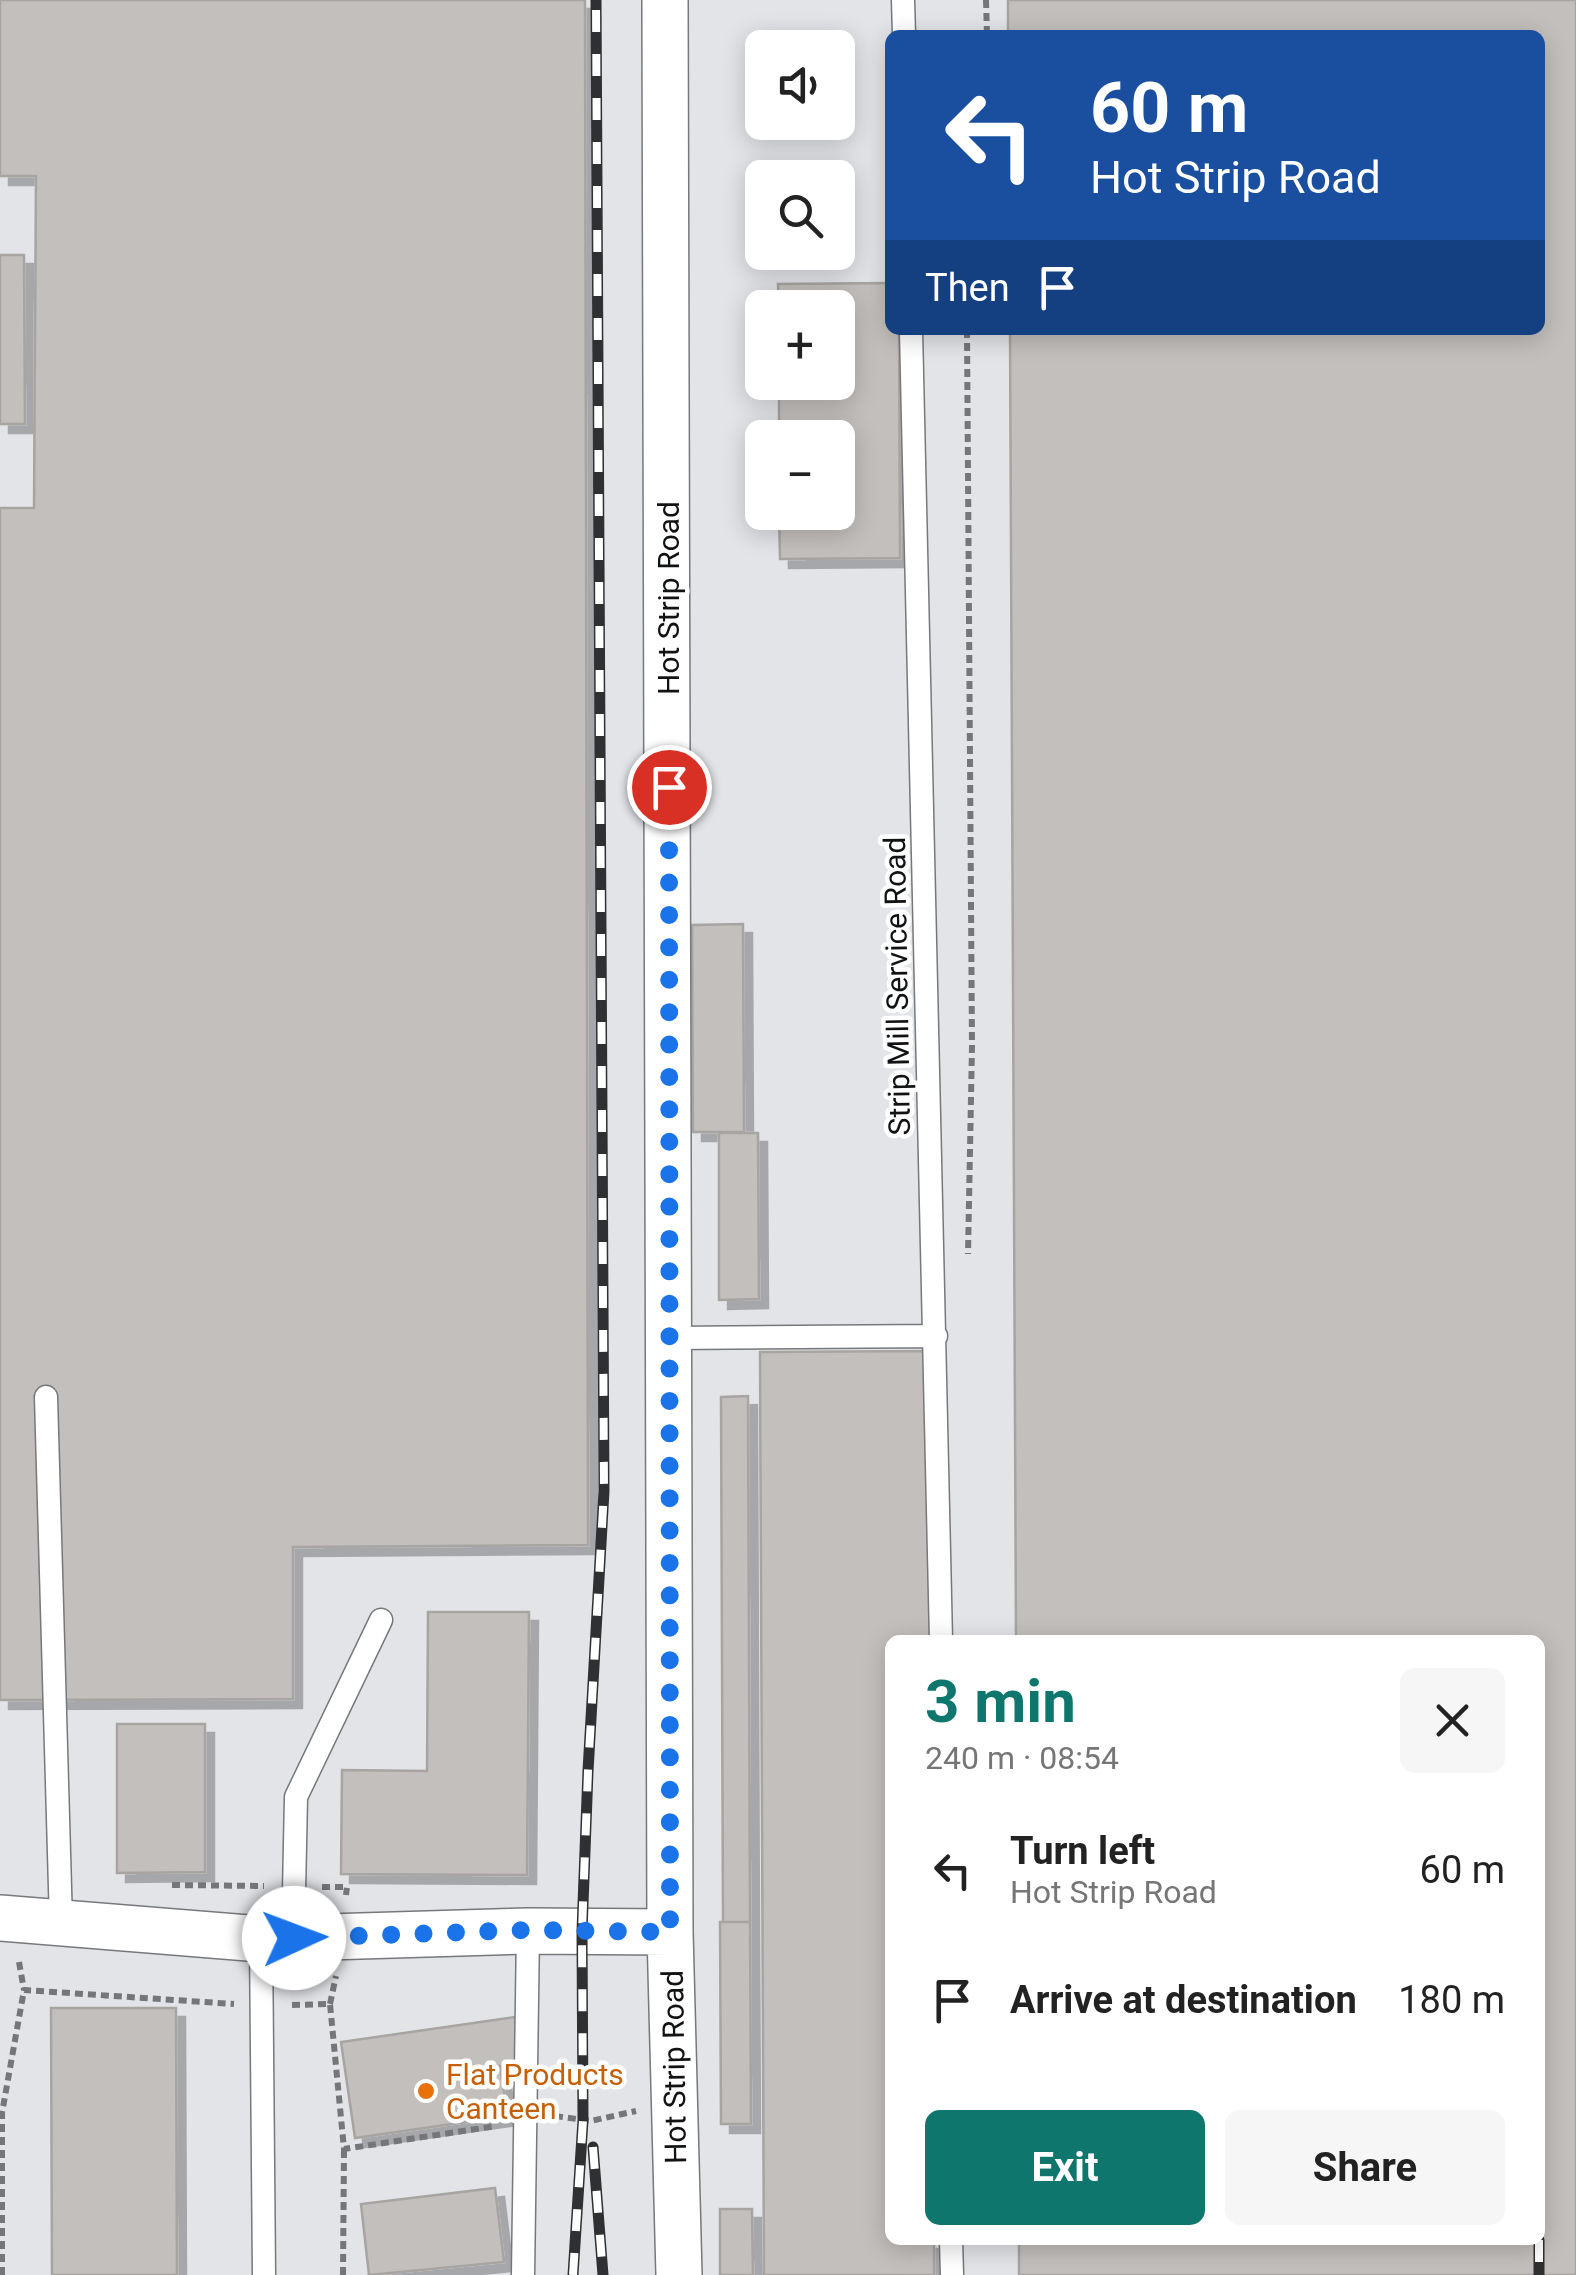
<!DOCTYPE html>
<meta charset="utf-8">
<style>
:root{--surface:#fff;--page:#f6f6f6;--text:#222;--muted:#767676;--accent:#0f766e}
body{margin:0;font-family:Roboto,sans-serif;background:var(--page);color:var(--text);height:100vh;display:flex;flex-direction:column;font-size:38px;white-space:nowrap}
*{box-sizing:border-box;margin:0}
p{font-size:32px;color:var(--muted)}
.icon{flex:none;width:55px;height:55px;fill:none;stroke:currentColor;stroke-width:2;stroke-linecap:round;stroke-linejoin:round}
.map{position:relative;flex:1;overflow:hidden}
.sheet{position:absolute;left:885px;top:1635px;width:660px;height:610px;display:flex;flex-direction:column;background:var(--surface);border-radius:15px;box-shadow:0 5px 25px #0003}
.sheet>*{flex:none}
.guide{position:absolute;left:885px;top:30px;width:660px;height:305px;border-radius:15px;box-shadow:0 5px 25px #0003;background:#1a4fa0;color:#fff;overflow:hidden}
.controls{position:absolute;left:745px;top:30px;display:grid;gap:20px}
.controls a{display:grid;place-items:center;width:110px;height:110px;border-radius:15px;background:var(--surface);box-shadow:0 5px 25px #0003;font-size:50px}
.pin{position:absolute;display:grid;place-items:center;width:85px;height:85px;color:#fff;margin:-42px;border:5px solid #fff;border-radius:50%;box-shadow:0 2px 10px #0007}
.me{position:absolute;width:110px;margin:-55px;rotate:88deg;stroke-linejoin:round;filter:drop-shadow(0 0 8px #0008)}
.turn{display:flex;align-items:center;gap:35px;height:210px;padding:0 40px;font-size:45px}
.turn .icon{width:130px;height:130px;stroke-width:2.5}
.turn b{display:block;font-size:70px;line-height:85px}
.then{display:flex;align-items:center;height:95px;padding:0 40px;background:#0003;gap:20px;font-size:38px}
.round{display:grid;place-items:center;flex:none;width:105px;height:105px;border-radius:15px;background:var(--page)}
.headline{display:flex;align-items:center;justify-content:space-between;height:170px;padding:0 40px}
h1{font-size:60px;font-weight:700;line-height:75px;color:var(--accent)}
.cta{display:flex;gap:20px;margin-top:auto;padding:20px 40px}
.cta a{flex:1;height:115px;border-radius:15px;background:var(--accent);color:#fff;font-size:40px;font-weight:700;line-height:115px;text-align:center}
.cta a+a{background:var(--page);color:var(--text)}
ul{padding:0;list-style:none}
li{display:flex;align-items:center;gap:30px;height:130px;padding:0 40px}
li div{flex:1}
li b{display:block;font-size:38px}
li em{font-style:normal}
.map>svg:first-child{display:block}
.building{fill:#c3bfbc;stroke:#a7a4a1;stroke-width:2.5;filter:url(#shadow)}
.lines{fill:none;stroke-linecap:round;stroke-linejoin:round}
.lane-casing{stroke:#76787b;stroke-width:25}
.street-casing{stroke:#76787b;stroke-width:48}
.path{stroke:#757679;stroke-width:6;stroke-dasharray:8 5;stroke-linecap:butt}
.lane{stroke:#fff;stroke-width:22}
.street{stroke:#fff;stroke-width:45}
.rail-casing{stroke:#2f3031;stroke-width:11}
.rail{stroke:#fff;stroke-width:8;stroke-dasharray:22;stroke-linecap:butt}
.route{stroke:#1a73e8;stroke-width:18;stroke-dasharray:0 32.4}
.food-dot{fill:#e8710a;stroke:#fff;stroke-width:4}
.labels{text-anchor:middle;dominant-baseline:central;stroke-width:9;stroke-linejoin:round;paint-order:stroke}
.street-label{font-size:30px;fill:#111213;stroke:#fff}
.food-label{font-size:30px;fill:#c56008;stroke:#fff;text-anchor:start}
</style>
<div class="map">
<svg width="1576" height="2275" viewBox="0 0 1576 2275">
<defs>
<filter id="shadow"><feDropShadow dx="9" dy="9" stdDeviation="0" flood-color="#0004"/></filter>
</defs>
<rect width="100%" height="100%" fill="#e2e4e8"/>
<!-- building -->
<path class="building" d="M0,0H585L588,1545L293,1547V1699L0,1700V508H34L36,176H0Z
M1008,0H1576V2275H1019V2240H1540V1640H1016L1010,330H1540V35H1008Z
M0,255H24L25,424H0Z
M890,283V330H899L900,558L780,559L779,512H838V438H779V382H838V308H779L778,284Z
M743,924L744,1132H693L692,925Z
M719,1133H758L759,1299L719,1300Z
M930,1351L931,1640H890V2240H934V2275H764L760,1352Z
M748,1396L750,1922H723L721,1397Z
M428,1612H529L527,1875L341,1874L342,1770L427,1771Z
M117,1724H205V1872L117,1873Z
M720,1922H750L751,2124H721Z
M51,2008H176L177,2275H52Z
M516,2017L523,2063L500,2066L508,2116L355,2138L341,2042Z
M495,2188L504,2262L369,2275L361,2204Z
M720,2209H752L753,2275H720Z"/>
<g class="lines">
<defs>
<path id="lane" d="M903,0L904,35
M911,330L941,1640
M672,1338L936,1336
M46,1397L61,1923
M261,1939L264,2275
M293,1939L296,1797L381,1620
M951,2240L952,2275
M523,2275L528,1931"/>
<path id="street" d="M665,0L670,1932L679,2275
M0,1918L261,1939L528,1931L670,1932"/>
</defs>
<!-- lane casing -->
<use href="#lane" class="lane-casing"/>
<!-- street casing -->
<use href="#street" class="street-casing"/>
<!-- path -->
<path class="path" d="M986,0L987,35
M967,330L972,1046L968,1254
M172,1885L264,1886
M322,1887H347L346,1895
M19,1962L24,1990
M330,2004L336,1976
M292,2005L330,2004L344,2149L496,2126
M555,2116L591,2121L636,2111
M2,2275V2113L24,1990L234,2004
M343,2275L344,2149"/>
<!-- lane -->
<use href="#lane" class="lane"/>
<!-- street -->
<use href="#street" class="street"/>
<defs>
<path id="rail" d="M593,2147L603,2275
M1539,2240V2275
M573,2275L583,2120L582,1931L588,1771L604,1491L596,0"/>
</defs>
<!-- rail casing -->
<use href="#rail" class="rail-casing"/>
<!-- rail -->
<use href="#rail" class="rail"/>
</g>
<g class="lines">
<!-- route -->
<path class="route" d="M294,1938L528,1930L670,1932L669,787"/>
</g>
<!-- markers -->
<circle class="food-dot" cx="426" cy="2091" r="10"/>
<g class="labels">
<!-- street labels -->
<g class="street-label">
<text transform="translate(668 598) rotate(-90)">Hot Strip Road</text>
<text transform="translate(897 986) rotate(-91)">Strip Mill Service Road</text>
<text transform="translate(674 2067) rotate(-91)">Hot Strip Road</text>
</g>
<!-- food labels -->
<g class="food-label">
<text x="446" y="2074">Flat Products<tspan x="446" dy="34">Canteen</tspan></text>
</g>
</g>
</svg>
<div class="controls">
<a><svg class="icon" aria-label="sound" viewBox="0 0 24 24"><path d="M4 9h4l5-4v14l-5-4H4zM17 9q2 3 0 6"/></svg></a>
<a><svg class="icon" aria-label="search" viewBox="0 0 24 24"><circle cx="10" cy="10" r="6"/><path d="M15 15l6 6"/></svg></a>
<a>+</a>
<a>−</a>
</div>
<div class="pin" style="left:669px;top:787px;background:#d93025"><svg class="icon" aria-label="arrive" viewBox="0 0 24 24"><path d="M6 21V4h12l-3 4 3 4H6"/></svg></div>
<svg class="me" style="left:294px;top:1938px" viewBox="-20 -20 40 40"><circle r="19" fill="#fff"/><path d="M0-13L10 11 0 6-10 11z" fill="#1a73e8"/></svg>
<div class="guide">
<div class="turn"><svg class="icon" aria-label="left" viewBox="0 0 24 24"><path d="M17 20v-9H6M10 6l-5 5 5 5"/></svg><div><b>60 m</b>Hot Strip Road</div></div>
<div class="then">Then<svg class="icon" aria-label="arrive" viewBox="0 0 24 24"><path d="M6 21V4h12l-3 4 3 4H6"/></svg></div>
</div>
<section class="sheet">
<div class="headline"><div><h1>3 min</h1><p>240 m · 08:54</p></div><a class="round"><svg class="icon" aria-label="close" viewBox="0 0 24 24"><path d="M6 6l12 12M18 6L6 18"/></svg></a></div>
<ul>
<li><svg class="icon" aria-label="left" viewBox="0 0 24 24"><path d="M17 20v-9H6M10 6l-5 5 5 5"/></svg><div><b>Turn left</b><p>Hot Strip Road</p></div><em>60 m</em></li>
<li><svg class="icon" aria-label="arrive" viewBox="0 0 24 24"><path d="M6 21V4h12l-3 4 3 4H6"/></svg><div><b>Arrive at destination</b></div><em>180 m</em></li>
</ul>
<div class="cta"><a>Exit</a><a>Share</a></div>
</section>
</div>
